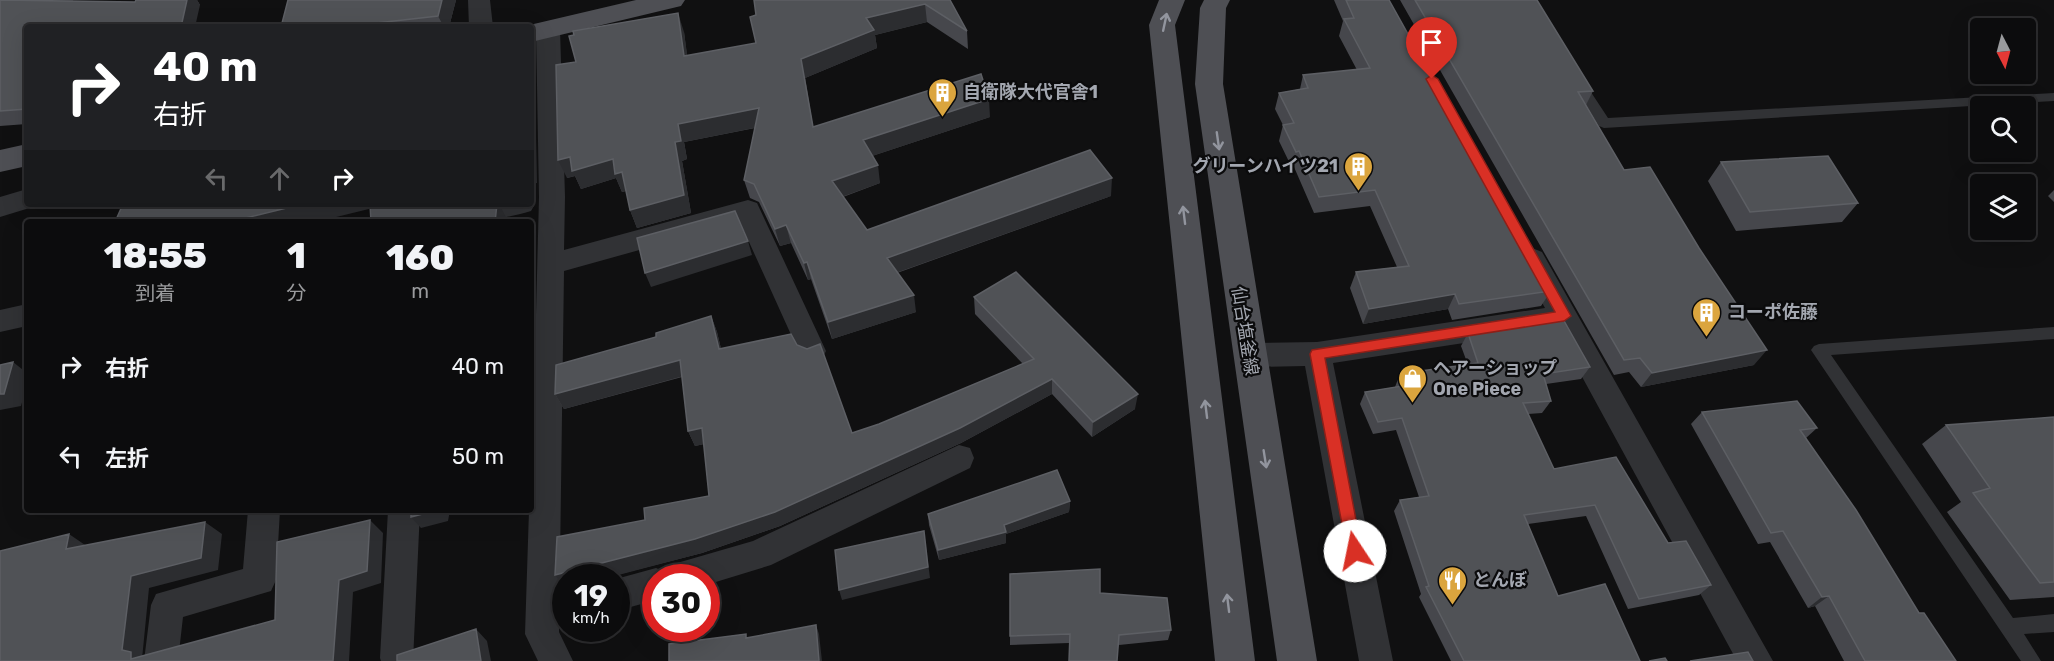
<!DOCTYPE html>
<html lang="ja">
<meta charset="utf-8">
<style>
:root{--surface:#0c0c0d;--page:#151516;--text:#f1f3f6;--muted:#9a9b9d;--line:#2c2c2e}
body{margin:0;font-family:Rubik,"Noto Sans JP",sans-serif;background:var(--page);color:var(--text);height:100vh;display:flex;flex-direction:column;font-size:22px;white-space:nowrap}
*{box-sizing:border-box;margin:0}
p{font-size:20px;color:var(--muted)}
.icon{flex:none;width:33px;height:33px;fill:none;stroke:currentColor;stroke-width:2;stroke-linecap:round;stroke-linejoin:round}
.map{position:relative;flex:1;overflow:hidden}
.side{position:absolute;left:24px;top:219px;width:510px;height:294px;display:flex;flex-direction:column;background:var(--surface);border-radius:6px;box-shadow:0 6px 24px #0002,0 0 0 2px var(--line)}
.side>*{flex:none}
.hud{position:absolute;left:24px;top:24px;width:510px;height:183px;border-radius:6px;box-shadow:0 6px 24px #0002,0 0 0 2px var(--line);background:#202124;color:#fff;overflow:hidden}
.needle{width:39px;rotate:174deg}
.fabs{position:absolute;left:1970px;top:18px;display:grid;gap:12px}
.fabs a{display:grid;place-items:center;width:66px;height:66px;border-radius:6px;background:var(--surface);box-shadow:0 6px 24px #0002,0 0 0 2px var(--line);font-size:30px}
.speed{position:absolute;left:552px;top:564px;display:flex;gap:12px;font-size:30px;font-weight:700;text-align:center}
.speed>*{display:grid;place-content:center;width:78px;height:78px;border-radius:50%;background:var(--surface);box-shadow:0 6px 24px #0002,0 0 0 2px var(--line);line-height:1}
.speed small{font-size:15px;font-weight:400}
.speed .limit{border:9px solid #d22;background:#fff;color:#111}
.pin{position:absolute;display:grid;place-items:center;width:51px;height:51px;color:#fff;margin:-62px -26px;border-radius:50% 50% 50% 0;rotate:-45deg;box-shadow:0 0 6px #0007}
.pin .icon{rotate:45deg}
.me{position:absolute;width:66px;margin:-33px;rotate:349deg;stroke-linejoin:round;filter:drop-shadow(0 0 4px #0008)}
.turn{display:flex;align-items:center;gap:21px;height:126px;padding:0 30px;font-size:27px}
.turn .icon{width:78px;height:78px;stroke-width:2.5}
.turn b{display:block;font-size:42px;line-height:51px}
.lanes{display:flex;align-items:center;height:57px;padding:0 30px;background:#0003;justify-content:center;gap:30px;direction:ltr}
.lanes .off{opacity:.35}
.eta{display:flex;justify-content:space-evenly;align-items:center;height:102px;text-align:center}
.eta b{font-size:36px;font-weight:800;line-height:42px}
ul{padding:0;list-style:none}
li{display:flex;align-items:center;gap:18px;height:90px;padding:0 30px}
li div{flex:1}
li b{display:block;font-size:22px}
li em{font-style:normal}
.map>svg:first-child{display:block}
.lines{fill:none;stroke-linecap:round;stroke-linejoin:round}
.service{fill:#313235;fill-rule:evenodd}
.minor{fill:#313235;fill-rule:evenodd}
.primary{fill:#4e4f54;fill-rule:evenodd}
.wall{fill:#46474c}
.shaded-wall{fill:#2c2d30}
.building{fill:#505256;stroke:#5d5f64;stroke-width:1.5}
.oneway{stroke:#92959e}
.route{fill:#d93025;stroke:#8d1f18;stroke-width:1.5}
.labels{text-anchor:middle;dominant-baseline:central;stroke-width:4.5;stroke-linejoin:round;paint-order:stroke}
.poi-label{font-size:18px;font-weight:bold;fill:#a3a7b0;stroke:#0b0b0c;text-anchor:start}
.street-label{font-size:18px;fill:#a3a7b0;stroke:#0b0b0c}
</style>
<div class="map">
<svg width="2054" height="661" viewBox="0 0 2054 661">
<rect width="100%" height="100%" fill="#101011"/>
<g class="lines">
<!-- service -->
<path class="service" d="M1579,79L1583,80L1608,118L2054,93V101L1604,128L1599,126L1573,83Z
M2054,327V339L1831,355L2013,618L2054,614V632L2024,634L2041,661H2021L1811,350L1814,346L1819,344Z"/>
<!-- minor -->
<path class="minor" d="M468,0H490L493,27H469Z
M548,21L556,24L560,29L565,197L564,250L748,200L757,203L826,351L822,359L812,363L802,359L740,222L564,271L559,632L573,661H538L525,634L529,510H531L539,197L536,29L540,24Z
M27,189V204H37L36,206L0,217V197Z
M531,197L535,204L531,211C494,222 466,222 428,222L432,215L478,204H531Z
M1532,248L1542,252L1773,661H1737L1556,329L1333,363L1393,661H1359L1305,366L1249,367L1239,363L1235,355L1239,347L1249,343L1317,342L1545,308L1518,259L1522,252Z
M27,304V326L0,332V310Z
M959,445L970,448L974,458L970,468L771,565L706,585V578H656V600L616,611V579L656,568L663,571L665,567L677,563L753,541Z
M248,510H280L276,580L271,591L183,617L178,661H144L151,605L156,594L243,569Z
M388,510H420L413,661H381L380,658Z"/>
<!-- primary -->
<path class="primary" d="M636,0H685L681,6L531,42V27H521Z
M1159,0H1185L1175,25L1255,661H1215L1149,25Z
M1204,0H1230L1226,8L1223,84L1317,661H1277L1195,84L1200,8Z
M27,144V166L0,172V150Z"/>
</g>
<!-- wall -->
<path class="wall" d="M0,0H73L72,1L135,2L136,0H197L200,5L27,27V124L0,126Z
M288,0H456L449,27H281Z
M950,0L967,31L968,49L927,22L875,35L877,48L805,78L813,126L990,117L872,156L880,183L843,197L867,230L1111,196L897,273L916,312L832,339L811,279L808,280L791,243L780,246L759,202L750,198L744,180L755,128L684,142L687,159L682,161L691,213L637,228L630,210L626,191L622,192L616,178L581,189L575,176L567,178L576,62L684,32L687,56L756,43L750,17Z
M1334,0H1389L1551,291L1541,306L1452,320L1448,309L1363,324L1350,288L1356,272L1397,267L1370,206L1314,213L1294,167L1292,168L1279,141L1283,125L1275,109L1279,93L1300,89L1303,75L1357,70L1339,36L1343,21Z
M1400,0H1537L1593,91L1586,105L1624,170L1754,365L1641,387L1629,372L1614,375Z
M1721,162L1858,203L1842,222L1736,231L1708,181Z
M2054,190V202L2048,196Z
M974,297L1135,409L1092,437L1052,394L961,443L780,526L702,553L565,588L645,520L709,496L704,444L695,446L688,431L682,377L564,409L555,394L656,337L711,316L717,332L721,349L797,345L852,433L879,424L1023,364L975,314Z
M1468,333L1590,367L1581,379L1546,384L1551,401L1542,413L1528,414L1554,469L1668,543L1711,585L1699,595L1628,609L1586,516L1528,524L1558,596L1640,661H1451L1419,597L1421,594L1394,511L1400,500L1419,497L1396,430L1373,434L1360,404L1365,392L1395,387L1400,374L1468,365L1461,346Z
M1702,412L1817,428L1806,438L1919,613L1956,661H1844L1815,606L1808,608L1770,542L1758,544L1691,424Z
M2054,417V597L2010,600L1947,512L1961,502L1922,444L1946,425Z
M1070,501L1069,512L1006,534V543L939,560L929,525L928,514Z
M1100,593L1171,630L1168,640L1119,645L1069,643L1010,645V636Z"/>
<!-- shaded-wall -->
<path class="shaded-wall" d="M48,0H73L59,16L47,1Z
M187,0H197L200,5L195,27H181Z
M442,0H456L449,27H444L438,16Z
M925,4L927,22L875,35L877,48L805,78L816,145L801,59L866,18Z
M678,13L684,32L690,75L684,56Z
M531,80L535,88L537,183L531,184Z
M989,99L990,117L866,158L863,140Z
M759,108L764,126L684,142L687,159L682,161L691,213L637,228L630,210L678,124Z
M570,157L613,159L622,172L629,190L622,192L616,178L581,189L575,176L567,178L558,160Z
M878,165L880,183L836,199L832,181Z
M1112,178L1111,196L890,275L887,258Z
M303,204H380L381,206L316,222H229Z
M415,204H468L426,221Z
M497,204H499L507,219V222H495Z
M786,225L791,243L780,246L775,229Z
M748,241L752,255L651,287L645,273Z
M807,262L811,279L808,280L804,263Z
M1455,294L1448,309L1363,324L1369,309Z
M914,295L916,312L832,339L828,322Z
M711,316L717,332L725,365L719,349Z
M1767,350L1754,365L1641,387L1652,373Z
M680,360L687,375L564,409L555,394Z
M13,362L27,373V383L21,406L0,410V394Z
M1052,379V394L961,443L780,526L702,553L607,578H566L565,588L555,575Z
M1138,394L1135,409L1092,437L1093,422Z
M702,428L709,443L695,446L688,431Z
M1070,501L1069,512L1006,534V543L939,560L938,550Z
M438,510H450L448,521L421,528L411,517Z
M370,520L383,533L381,583L353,592L349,661H333L339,580Z
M205,522L222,534L218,570L149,588L142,659H131L122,650L131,576Z
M924,531L930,578L842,600L839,590Z
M69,534L88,547L66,549Z
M1829,596L1815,606L1808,608L1822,597Z
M816,625L819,634L822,661H819Z
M476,629L487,641L491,661H481Z"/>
<!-- building -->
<path class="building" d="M0,0L135,2L136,0H187L181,27H27V109L0,111Z
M288,0H442L438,16L341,27H281Z
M754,0H950L967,31L925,4L866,18L874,30L801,59L813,127L981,74L989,99L863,140L878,165L832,181L867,230L1090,150L1112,178L887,258L914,295L828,322L807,262L804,263L786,225L775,229L754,184L744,180L759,108L678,124L681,141L675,142L684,195L630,210L622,172L615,174L613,159L572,171L570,157L558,160L556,65L576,62L569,36L574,35L573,31L678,13L684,56L756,43L750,17L756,15Z
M1346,0H1389L1551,291L1459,304L1455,294L1369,309L1356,272L1409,266L1375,190L1319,197L1299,151L1296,152L1283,125L1294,123L1279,93L1308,88L1303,75L1370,68L1344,19L1354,18Z
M1415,0H1537L1593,91L1578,92L1624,170L1650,167L1699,248L1767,350L1652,373L1640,358L1624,360Z
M1828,156L1858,203L1750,212L1721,162Z
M123,204H303L229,222H115Z
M370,204H415L417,206H444L467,204H497L495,222H371Z
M735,211L748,241L645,273L637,238Z
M1016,272L1138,394L1093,422L1052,379L960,428L775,512L695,539L555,575L557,537L645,520L644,508L709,496L702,428L688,431L680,360L555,394L556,365L656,337V333L711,316L719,349L791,334L797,345L807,349L820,344L852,433L879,424L1034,359L974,297Z
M1563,319L1590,367L1543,374L1551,401L1523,403L1554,469L1616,457L1668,543L1686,541L1711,585L1639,599L1595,505L1524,515L1558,596L1605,584L1640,661H1464L1426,587L1429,586L1400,500L1429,496L1402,418L1378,422L1365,392L1403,386L1400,374L1478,363L1468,333Z
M13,362L4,394H0V365Z
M1797,401L1817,428L1800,430L1856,510L1919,613H1924L1956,661H1865L1829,596L1822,597L1783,531L1771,533L1702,412Z
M2054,417V582L2040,583L1973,493L1990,488L1946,425Z
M1057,470L1070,501L1004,525L1006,532L938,550L928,514Z
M411,510H438L411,517Z
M370,520L367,571L339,580L333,661H0V551L69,534L66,549L205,522L201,558L131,576L122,650L131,652V659L275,620L277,542Z
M924,531L928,567L839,590L835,550Z
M1100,569V593L1167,598L1171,630L1119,635L1117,661H1069L1070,634L1010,636V574Z
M816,625L819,661H669V644L746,634V638Z
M476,629L481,661H397V655Z
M1748,652L1753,661H1690Z
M1665,658L1667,661H1649Z"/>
<!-- one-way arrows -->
<defs><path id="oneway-shaft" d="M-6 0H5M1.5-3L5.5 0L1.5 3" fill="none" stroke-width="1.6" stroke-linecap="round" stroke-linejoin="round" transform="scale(1.5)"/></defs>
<g class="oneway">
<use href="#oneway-shaft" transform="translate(1165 22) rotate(-78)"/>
<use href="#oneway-shaft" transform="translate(1218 141) rotate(82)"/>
<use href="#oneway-shaft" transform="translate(1184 215) rotate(-97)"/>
<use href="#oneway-shaft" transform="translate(1206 409) rotate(-97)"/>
<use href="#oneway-shaft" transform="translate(1265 459) rotate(81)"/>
<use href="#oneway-shaft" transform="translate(1228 603) rotate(-97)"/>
</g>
<!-- route -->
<path class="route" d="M1432,75L1438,79L1571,316L1564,321L1325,358L1362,551L1360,556L1355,558L1349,556L1347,551L1310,354L1312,350L1555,312L1426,79Z"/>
<!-- icons -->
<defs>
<symbol id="building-pin" viewBox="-11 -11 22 30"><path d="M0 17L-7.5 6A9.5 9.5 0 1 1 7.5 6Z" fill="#dba53e" stroke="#0b0b0c"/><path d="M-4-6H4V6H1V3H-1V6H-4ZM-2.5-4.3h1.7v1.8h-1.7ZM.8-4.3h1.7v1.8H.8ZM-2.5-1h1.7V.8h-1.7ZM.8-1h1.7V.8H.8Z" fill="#fff"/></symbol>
<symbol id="shop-pin" viewBox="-11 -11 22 30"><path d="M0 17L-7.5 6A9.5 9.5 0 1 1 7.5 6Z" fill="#dba53e" stroke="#0b0b0c"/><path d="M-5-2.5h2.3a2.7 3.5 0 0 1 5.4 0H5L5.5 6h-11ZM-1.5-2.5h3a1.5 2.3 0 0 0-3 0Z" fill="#fff"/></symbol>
<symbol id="restaurant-pin" viewBox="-11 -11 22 30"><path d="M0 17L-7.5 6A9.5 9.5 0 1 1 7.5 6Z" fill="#dba53e" stroke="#0b0b0c"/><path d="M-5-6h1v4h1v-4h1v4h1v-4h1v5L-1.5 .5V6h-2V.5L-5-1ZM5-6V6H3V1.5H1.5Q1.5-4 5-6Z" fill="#fff"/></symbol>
</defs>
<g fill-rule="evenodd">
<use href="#building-pin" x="926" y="76" width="33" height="45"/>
<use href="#building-pin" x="1342" y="150" width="33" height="45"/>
<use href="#building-pin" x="1690" y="296" width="33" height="45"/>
<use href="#shop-pin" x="1396" y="362" width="33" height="45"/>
<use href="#restaurant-pin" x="1436" y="564" width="33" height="45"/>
</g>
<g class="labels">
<!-- poi labels -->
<g class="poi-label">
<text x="963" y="92">自衛隊大代官舎1</text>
<text x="1338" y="166" text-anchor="end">グリーンハイツ21</text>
<text x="1728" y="312">コーポ佐藤</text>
<text x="1433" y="368">ヘアーショップ<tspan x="1433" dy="21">One Piece</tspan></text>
<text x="1473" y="580">とんぼ</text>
</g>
<!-- street labels -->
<g class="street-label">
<text transform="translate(1245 331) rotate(81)">仙台塩釜線</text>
</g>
</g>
</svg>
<div class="fabs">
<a><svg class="needle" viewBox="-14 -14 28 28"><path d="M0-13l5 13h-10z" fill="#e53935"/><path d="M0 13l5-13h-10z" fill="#9a9b9d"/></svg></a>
<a><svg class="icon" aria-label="search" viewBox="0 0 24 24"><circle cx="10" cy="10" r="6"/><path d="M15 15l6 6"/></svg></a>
<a><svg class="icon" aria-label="layers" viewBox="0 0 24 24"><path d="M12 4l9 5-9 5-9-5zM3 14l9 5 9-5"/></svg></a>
</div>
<div class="speed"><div>19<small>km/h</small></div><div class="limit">30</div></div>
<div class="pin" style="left:1432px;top:79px;background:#d93025"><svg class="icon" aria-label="arrive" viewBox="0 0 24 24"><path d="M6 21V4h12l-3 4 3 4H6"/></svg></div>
<svg class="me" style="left:1355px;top:551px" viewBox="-20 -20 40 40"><circle r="19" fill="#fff"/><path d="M0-13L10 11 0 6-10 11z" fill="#d93025"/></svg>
<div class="hud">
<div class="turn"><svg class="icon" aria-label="right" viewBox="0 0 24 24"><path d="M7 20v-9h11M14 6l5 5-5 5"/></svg><div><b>40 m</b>右折</div></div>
<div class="lanes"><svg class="icon off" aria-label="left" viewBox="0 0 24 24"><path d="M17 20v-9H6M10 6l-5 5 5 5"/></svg><svg class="icon off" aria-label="ahead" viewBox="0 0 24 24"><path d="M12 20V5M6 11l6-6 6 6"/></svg><svg class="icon" aria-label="right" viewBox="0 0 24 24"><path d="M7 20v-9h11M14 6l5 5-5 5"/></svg></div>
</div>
<section class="side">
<div class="eta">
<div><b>18:55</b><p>到着</p></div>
<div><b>1</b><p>分</p></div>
<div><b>160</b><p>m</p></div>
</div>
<ul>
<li><svg class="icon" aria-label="right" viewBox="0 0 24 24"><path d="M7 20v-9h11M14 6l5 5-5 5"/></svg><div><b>右折</b></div><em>40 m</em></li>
<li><svg class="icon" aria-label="left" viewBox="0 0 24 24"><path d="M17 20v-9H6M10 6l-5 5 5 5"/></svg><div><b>左折</b></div><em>50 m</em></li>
</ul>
</section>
</div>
